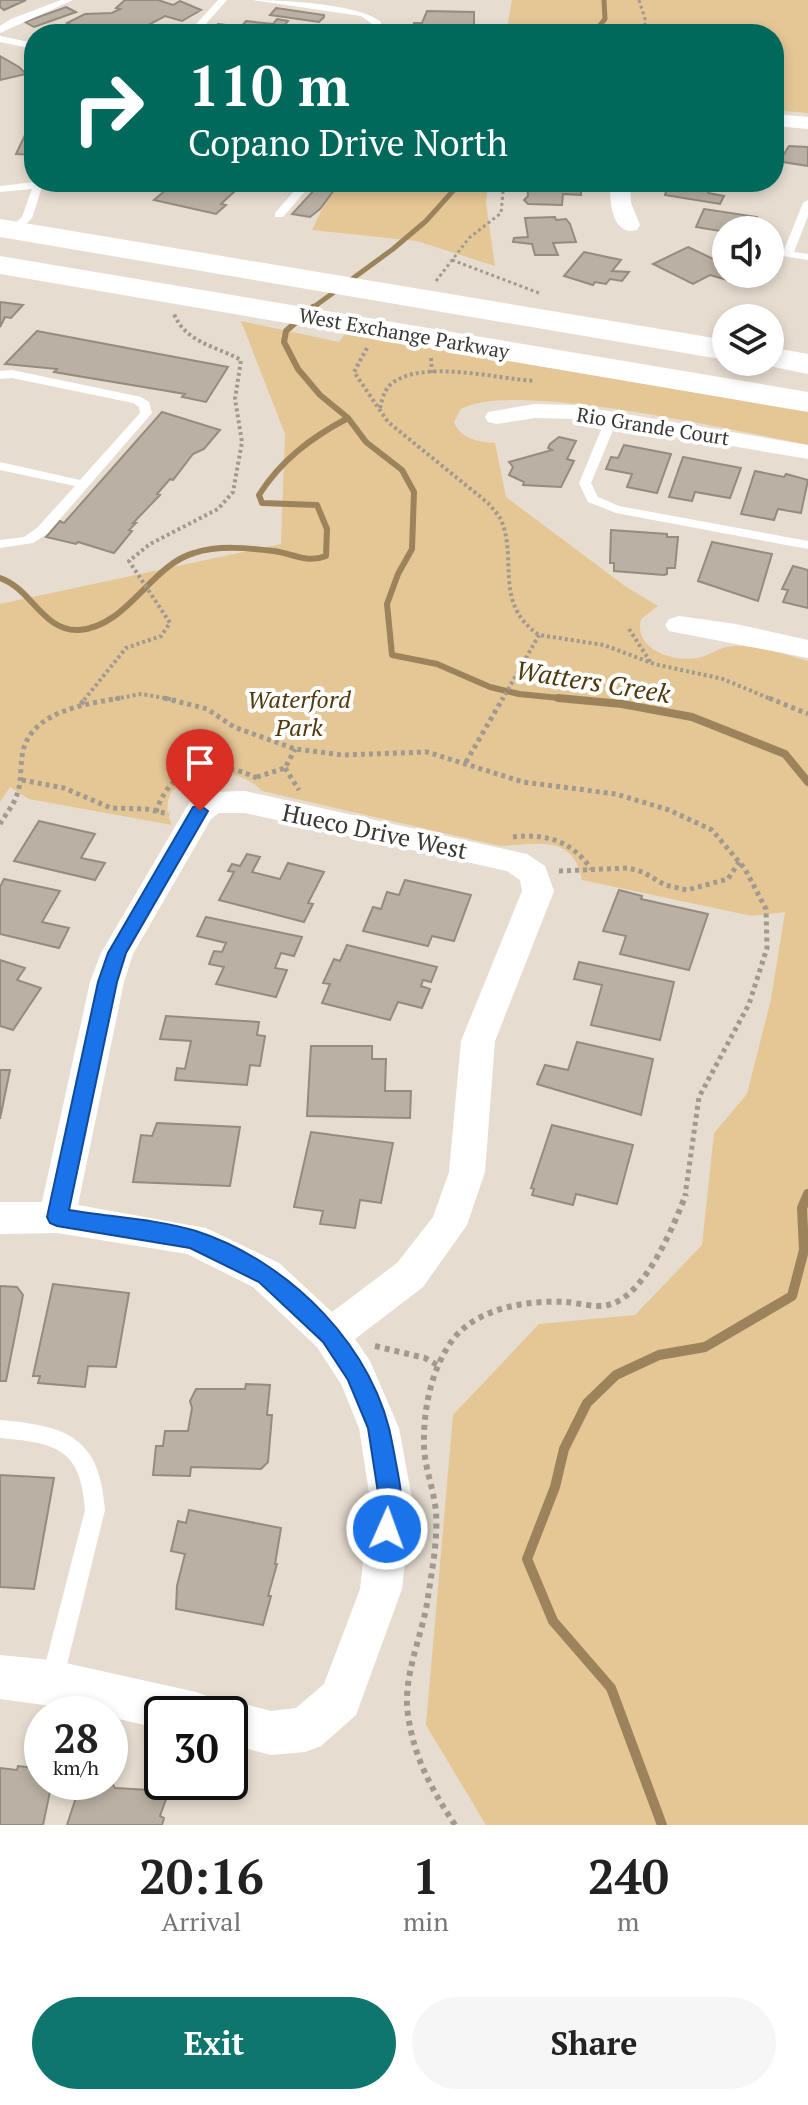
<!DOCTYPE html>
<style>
:root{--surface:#fff;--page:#f6f6f6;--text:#222;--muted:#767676;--accent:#0f766e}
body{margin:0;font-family:"PT Serif",serif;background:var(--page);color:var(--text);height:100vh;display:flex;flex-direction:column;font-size:30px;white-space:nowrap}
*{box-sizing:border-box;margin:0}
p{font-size:26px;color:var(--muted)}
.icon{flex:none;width:44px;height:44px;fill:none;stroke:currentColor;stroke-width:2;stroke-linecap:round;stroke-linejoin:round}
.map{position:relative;height:1825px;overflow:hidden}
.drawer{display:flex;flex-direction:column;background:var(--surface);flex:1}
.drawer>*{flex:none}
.hud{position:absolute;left:24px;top:24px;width:760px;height:168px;border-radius:32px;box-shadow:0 4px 12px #0003;background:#00695c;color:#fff;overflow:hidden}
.buttons{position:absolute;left:712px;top:216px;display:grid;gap:16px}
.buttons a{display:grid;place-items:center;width:72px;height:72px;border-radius:50%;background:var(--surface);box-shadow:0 4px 12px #0003;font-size:40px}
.speed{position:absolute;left:24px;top:1696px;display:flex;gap:16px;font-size:40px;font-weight:700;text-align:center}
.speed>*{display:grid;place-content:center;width:104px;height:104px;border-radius:50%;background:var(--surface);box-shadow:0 4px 12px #0003;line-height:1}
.speed small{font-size:20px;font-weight:400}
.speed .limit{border:4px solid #111;border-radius:12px;background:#fff;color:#111}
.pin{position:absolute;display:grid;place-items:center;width:68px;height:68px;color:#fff;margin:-82px -34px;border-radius:50% 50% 50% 0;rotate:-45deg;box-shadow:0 0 8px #0007}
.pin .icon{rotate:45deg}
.me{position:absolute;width:88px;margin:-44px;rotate:2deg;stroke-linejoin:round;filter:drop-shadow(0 0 6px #0008)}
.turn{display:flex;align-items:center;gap:28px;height:168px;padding:0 32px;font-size:36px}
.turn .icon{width:104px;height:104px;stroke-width:2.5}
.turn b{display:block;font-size:56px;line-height:68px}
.eta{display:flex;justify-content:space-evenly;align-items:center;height:136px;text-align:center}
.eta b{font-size:48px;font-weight:600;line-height:56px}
.cta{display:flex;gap:16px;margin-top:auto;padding:16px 32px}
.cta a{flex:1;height:92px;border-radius:48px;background:var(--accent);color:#fff;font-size:32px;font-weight:600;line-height:92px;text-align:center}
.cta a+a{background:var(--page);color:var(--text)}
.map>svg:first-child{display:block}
.green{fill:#e5c695}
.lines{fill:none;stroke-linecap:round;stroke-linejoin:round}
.stream-far3{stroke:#9c835b;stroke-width:5}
.stream-far2{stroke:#9c835b;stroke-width:6}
.stream-far1{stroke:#9c835b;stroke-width:8}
.stream{stroke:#9c835b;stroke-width:10}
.building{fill:#bab1a4;stroke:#948c7f;stroke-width:2}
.path-far3{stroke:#a19a90;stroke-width:3;stroke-dasharray:3 3;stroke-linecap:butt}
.path-far2{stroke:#a19a90;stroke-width:4;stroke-dasharray:3 3;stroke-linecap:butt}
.path-far1{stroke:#a19a90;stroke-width:5;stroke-dasharray:4 4;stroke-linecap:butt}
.path{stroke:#a19a90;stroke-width:6;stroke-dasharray:5 5;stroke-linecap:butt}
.service{fill:#fff;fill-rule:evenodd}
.minor{fill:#fff;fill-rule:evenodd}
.secondary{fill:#fff;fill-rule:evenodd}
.route{fill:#1a73e8;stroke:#114b97;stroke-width:2}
.labels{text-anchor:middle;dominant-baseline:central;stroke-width:8;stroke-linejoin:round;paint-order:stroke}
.far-street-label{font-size:20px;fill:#3b3833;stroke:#fff}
.park-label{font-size:24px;font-style:italic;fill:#523a0d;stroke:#fff}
.street-label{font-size:24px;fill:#3b3833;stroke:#fff}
.water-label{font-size:26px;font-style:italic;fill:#51390c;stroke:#fff}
</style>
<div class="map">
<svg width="808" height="1825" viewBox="0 0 808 1825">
<rect width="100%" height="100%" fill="#e6ddd0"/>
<!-- green -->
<path class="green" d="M512,0H808V113L774,110V34H506Z
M335,182H488L486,203L495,266L417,241L312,230Z
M241,321L339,342L345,334L808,411V445C741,432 513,379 461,409L454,422C460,439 479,442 495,443L506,497L625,586L658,606L641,619C633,650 674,662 698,658C712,655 720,646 734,646C758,645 785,654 808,661V1825H486L426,1725L453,1415L539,1324L635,1315L702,1245L714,1133L747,1094L771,999L785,912L752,916L582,880C574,832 533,845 500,846L262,791C230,756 147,775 172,825L29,799L10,787L0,802V604L281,544L285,434Z"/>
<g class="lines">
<!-- stream-far3 -->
<path class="stream-far3" d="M586,34L596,30L605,19L604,0
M311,309L393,249L426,221L461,182"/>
<!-- stream-far2 -->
<path class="stream-far2" d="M313,307L286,331L284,342L298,369L320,395L348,418L366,442L402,470L414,492L412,549L398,574L387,604L392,655L437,664L490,687L519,694L579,700
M0,578C31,588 43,632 79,630C127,627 151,565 194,553C219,545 248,548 273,551C293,553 306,564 326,556L327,529L317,505L262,503L259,495C281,460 312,437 348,418"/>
<!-- stream-far1 -->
<path class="stream-far1" d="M558,698L622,704L692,717L785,754L808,782
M807,1196L808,1193"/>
<!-- stream -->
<path class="stream" d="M662,1825L611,1688L553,1621L527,1559L555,1487L564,1449L587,1403L616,1375L659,1355L705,1347L792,1296L804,1250L802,1208L808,1194"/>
</g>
<!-- building -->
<path class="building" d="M0,0H26L4,10L0,7Z
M125,0H158L173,5L180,1L201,10L182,21L165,16L139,30L152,34H106L92,29L88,33L67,23L85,14L112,13L120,9L116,8Z
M66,7L76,12L34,27L25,22Z
M276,8L324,15V17L319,22L270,15Z
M427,11L474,12V25H488V30L472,29V33L466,34H423L424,27H413L414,23H422Z
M277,19L288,21L284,26L290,27L289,29L312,30L316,25L327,26L323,31L340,34H235L246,21L273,24Z
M218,24L234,26L228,33L230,34H212Z
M0,56L19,67L26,74L0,80Z
M34,126V155L16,154L27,131Z
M789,146L808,147V166L783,162L782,157Z
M180,182H244L232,191H235L221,204L226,205L216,214L154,200L173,184Z
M669,182H722L720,187L711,186L708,193L724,196L720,204L665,195Z
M527,183L581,185V195L563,194L562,205L528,204L524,200L528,196Z
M317,187L334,190L320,209L310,217L292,214Z
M704,209L757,217L753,230L738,228L726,232L696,227Z
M555,217L556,220L566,219L570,224L576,242L553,243L558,255H535L532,244L513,242L514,238L528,237L525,218Z
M688,247L726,265V274H743L731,281L710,275L693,284L653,264Z
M584,252L621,260L612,271L629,272L622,281L610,279L606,284L595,282L593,285L564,276Z
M0,302L23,305L11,318L5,317L0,327Z
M37,331L228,367L206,402L182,397L185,394L54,372L57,369L5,364Z
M162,412L220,430L204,449L193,454L173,480L170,479L157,494L160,495L133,523H136L129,530L132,531L114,553L78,542L76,544L46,537L60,521L64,523Z
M559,437L576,441L567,459L574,461L561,487L523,485L524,482L509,475L513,467L509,462L552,450L548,448L550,444Z
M624,445L671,454L657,493L627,487L632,474L606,469L611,457L618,458Z
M683,457L741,468L730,498L695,492L692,501L669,497Z
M755,471L784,477L786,474L808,480L801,513L778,509L774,520L741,514Z
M611,530L667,534V537H678L675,568H667V574L664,575L614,571V563H610Z
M712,542L772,554L758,601L698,581Z
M793,566L808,570V608L783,602L788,590L782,589Z
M39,821L95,834L81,858L105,863L95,880L14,861Z
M247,854L260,857L252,872L280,879L288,863L324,872L308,903L313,904L304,922L219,900L234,872L228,871L232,864L240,866Z
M4,879L60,891L42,922L69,928L59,948L0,934V887Z
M405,880L471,895L454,941L432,936L428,946L363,931L373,907L381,909L387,892L399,895Z
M619,890L642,896L641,899L708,914L689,970L620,954L626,936L603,931Z
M206,917L302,937L294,956L281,953L275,968L287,970L276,997L216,984L224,967L209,964L214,951L222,952L226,943L197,936Z
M347,945L437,967L431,982L423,980L421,986L430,989L422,1008L398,1002L390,1020L322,1003L330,984L323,983L334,959L340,961Z
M0,960L25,968L17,980L41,988L13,1030L0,1026Z
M579,962L674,982L660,1040L591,1025L602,985L574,979Z
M166,1016L259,1022L257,1035L265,1036L260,1066L250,1065L247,1085L175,1080L177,1068L185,1069L191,1041L160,1039Z
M577,1042L653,1059L641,1115L537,1084L545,1065L568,1070Z
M311,1046H372V1059H386L385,1091H411L410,1118L307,1116Z
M0,1070H10L0,1119Z
M157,1123L240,1127L230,1186L133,1182L141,1135L152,1136Z
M552,1125L633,1145L617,1204L576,1194L573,1205L532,1195L534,1189L531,1188Z
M311,1132L393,1143L381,1203L360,1200L355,1228L320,1224L323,1211L294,1207Z
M53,1284L129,1293L116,1367L88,1366L85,1387L38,1383L40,1376H33Z
M0,1286L17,1287L23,1295L6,1381H0Z
M246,1384L270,1385L267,1415H272L268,1462L261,1469L191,1467L190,1476L153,1475L156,1446H163L165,1431H188L192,1408L190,1401L196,1389H245Z
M0,1475L54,1478L34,1589L0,1587Z
M189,1510L281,1528L275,1564H277L268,1596H271L263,1625L176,1609L177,1586L185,1554L171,1551L178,1521L186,1523Z
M18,1766L42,1769V1782H52L43,1825H0V1768L17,1770Z
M110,1780L115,1788L149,1790L148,1795L166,1799L160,1816L164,1818L162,1825H67L81,1782Z"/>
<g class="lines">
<!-- path-far3 -->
<path class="path-far3" d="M639,0L646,22L640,34
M452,260L539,293
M436,281L469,238L501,213L504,182"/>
<!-- path-far2 -->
<path class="path-far2" d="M367,348L354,372L388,422L488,503C492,508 497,513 500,518C519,556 492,603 539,635L604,645L654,664L723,679L773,700
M431,358L432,373
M380,408C382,400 384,391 390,385C420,358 497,379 535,381
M629,629L651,663
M84,700L126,648L161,636L170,623L129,561L150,544L218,509L233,492L242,442L235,399L241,360C216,346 186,343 174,314
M109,700L141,694L176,700
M502,700L539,635"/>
<!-- path-far1 -->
<path class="path-far1" d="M164,698L207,709L234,727L295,749L342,755L427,752L523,782L616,794L669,810L712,830L745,869L766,909L767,948L749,1004L699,1097L685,1196
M769,698L808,714
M81,704L86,698
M466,762L503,698
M285,768L299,790
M257,777L285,768L295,749
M22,780L64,788L111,808L146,809L169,814
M156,812C172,762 216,758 259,779
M0,824C5,815 13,806 16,797C23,782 19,763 24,747C37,710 87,704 120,698
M513,837C546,833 572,841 591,869
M559,871L628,868L643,872L665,885L687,890L728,879L739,862"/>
<!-- path -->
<path class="path" d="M375,1346L425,1358L439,1366
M455,1825C432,1790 414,1758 408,1715C402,1676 423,1635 428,1597C432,1570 438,1539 436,1512C434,1490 425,1469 424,1447C423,1410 431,1368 454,1338C479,1307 530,1300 566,1302C578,1303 596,1308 608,1305C645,1297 674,1225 686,1194"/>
<!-- service -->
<path class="service" d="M61,0H73L0,33V26L11,19Z
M218,0H227L197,34H187Z
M253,0C283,0 359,4 381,22V34H371V23L361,16Z
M0,36L34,43V49L0,42Z
M35,182H67L42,187L32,218L18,232H10V228L22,217L32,189L0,192V186Z
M302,182H313L283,217H275V213Z
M808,200V216L794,252L808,254V260L770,254V248L784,250L803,203Z
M12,370L141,397L149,402L152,413L47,534L33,543L0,548V540L24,537L37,528L75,486L0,470V462L80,480L140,413L139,407L133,403L12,378L0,379V371Z
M612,414L618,418L591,483L598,497L619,506L808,541V549L616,513L588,502L579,483L606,418Z
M0,1420C67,1426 100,1437 105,1510L63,1681L60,1689L52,1692L44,1689L41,1681L85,1510C81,1448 56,1443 0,1438Z"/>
<!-- minor -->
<path class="minor" d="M774,114L808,117V129L774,126Z
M610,182H630L631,203L640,225L637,230L629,231C610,227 610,198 610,182Z
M535,404L573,405L808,445V459L573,419L535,418L497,424L488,422L485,417L488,412Z
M679,616L736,624L808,640V658L669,631L665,625L669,619Z
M245,791L527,854L545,866L554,891L495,1041L485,1172L467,1225L423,1287L355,1339L370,1361L399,1428L412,1499L402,1589L356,1715L321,1746L305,1752L271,1755L230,1744V1714H162V1729L110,1717V1714L0,1699V1655L52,1660L196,1692L212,1698L215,1706L230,1700L271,1711L296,1708L324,1684L360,1589L370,1499L359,1428L341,1384L317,1347L253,1287L187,1254L57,1233L0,1234V1202H42L90,982L101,953L189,803L213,792ZM219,813H245L507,871L520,880L522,891L461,1041L449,1172L433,1217L397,1263L332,1312L279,1263L206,1228L78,1205L124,982L133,954L211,819Z"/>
<!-- secondary -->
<path class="secondary" d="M0,219L726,340V360L0,237Z
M0,256L808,392V412L0,274Z
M770,347L808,354V374L759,364L770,362Z"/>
</g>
<!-- route -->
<path class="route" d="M200,805L208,811L126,953L117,982L69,1210C110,1217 156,1219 196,1231C289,1261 377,1348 393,1447C398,1476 408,1508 396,1537L387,1540L379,1537L376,1529L379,1499L368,1428L348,1380L323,1342L259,1282L190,1248L57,1226L50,1223L47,1217L98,982L108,953L193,807Z"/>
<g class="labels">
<!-- far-street labels -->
<g class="far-street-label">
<text transform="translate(404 333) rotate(10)">West Exchange Parkway</text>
<text transform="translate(653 426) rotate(9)">Rio Grande Court</text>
</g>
<!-- park labels -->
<g class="park-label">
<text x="299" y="699">Waterford<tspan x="299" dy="28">Park</tspan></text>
</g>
<!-- street labels -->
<g class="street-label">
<text transform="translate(375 831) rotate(12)">Hueco Drive West</text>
</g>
<!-- water labels -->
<g class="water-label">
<text transform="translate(593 681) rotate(9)">Watters Creek</text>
</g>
</g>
</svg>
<div class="buttons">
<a><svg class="icon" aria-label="sound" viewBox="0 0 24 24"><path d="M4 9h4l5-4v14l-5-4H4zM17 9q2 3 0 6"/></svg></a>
<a><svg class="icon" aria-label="layers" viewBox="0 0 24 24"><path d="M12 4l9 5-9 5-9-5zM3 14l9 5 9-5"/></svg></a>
</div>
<div class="speed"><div>28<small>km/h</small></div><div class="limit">30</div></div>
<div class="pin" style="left:200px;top:811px;background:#d93025"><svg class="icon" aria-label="arrive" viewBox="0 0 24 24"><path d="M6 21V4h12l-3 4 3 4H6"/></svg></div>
<svg class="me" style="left:387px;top:1529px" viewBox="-20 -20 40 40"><circle r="17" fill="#1a73e8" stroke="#fff" stroke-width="3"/><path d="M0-11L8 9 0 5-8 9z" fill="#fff"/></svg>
<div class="hud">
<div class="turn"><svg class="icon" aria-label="right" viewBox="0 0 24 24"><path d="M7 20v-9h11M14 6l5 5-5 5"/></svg><div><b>110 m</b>Copano Drive North</div></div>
</div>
</div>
<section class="drawer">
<div class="eta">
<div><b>20:16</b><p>Arrival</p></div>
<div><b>1</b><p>min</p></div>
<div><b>240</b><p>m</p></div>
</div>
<div class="cta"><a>Exit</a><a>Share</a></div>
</section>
